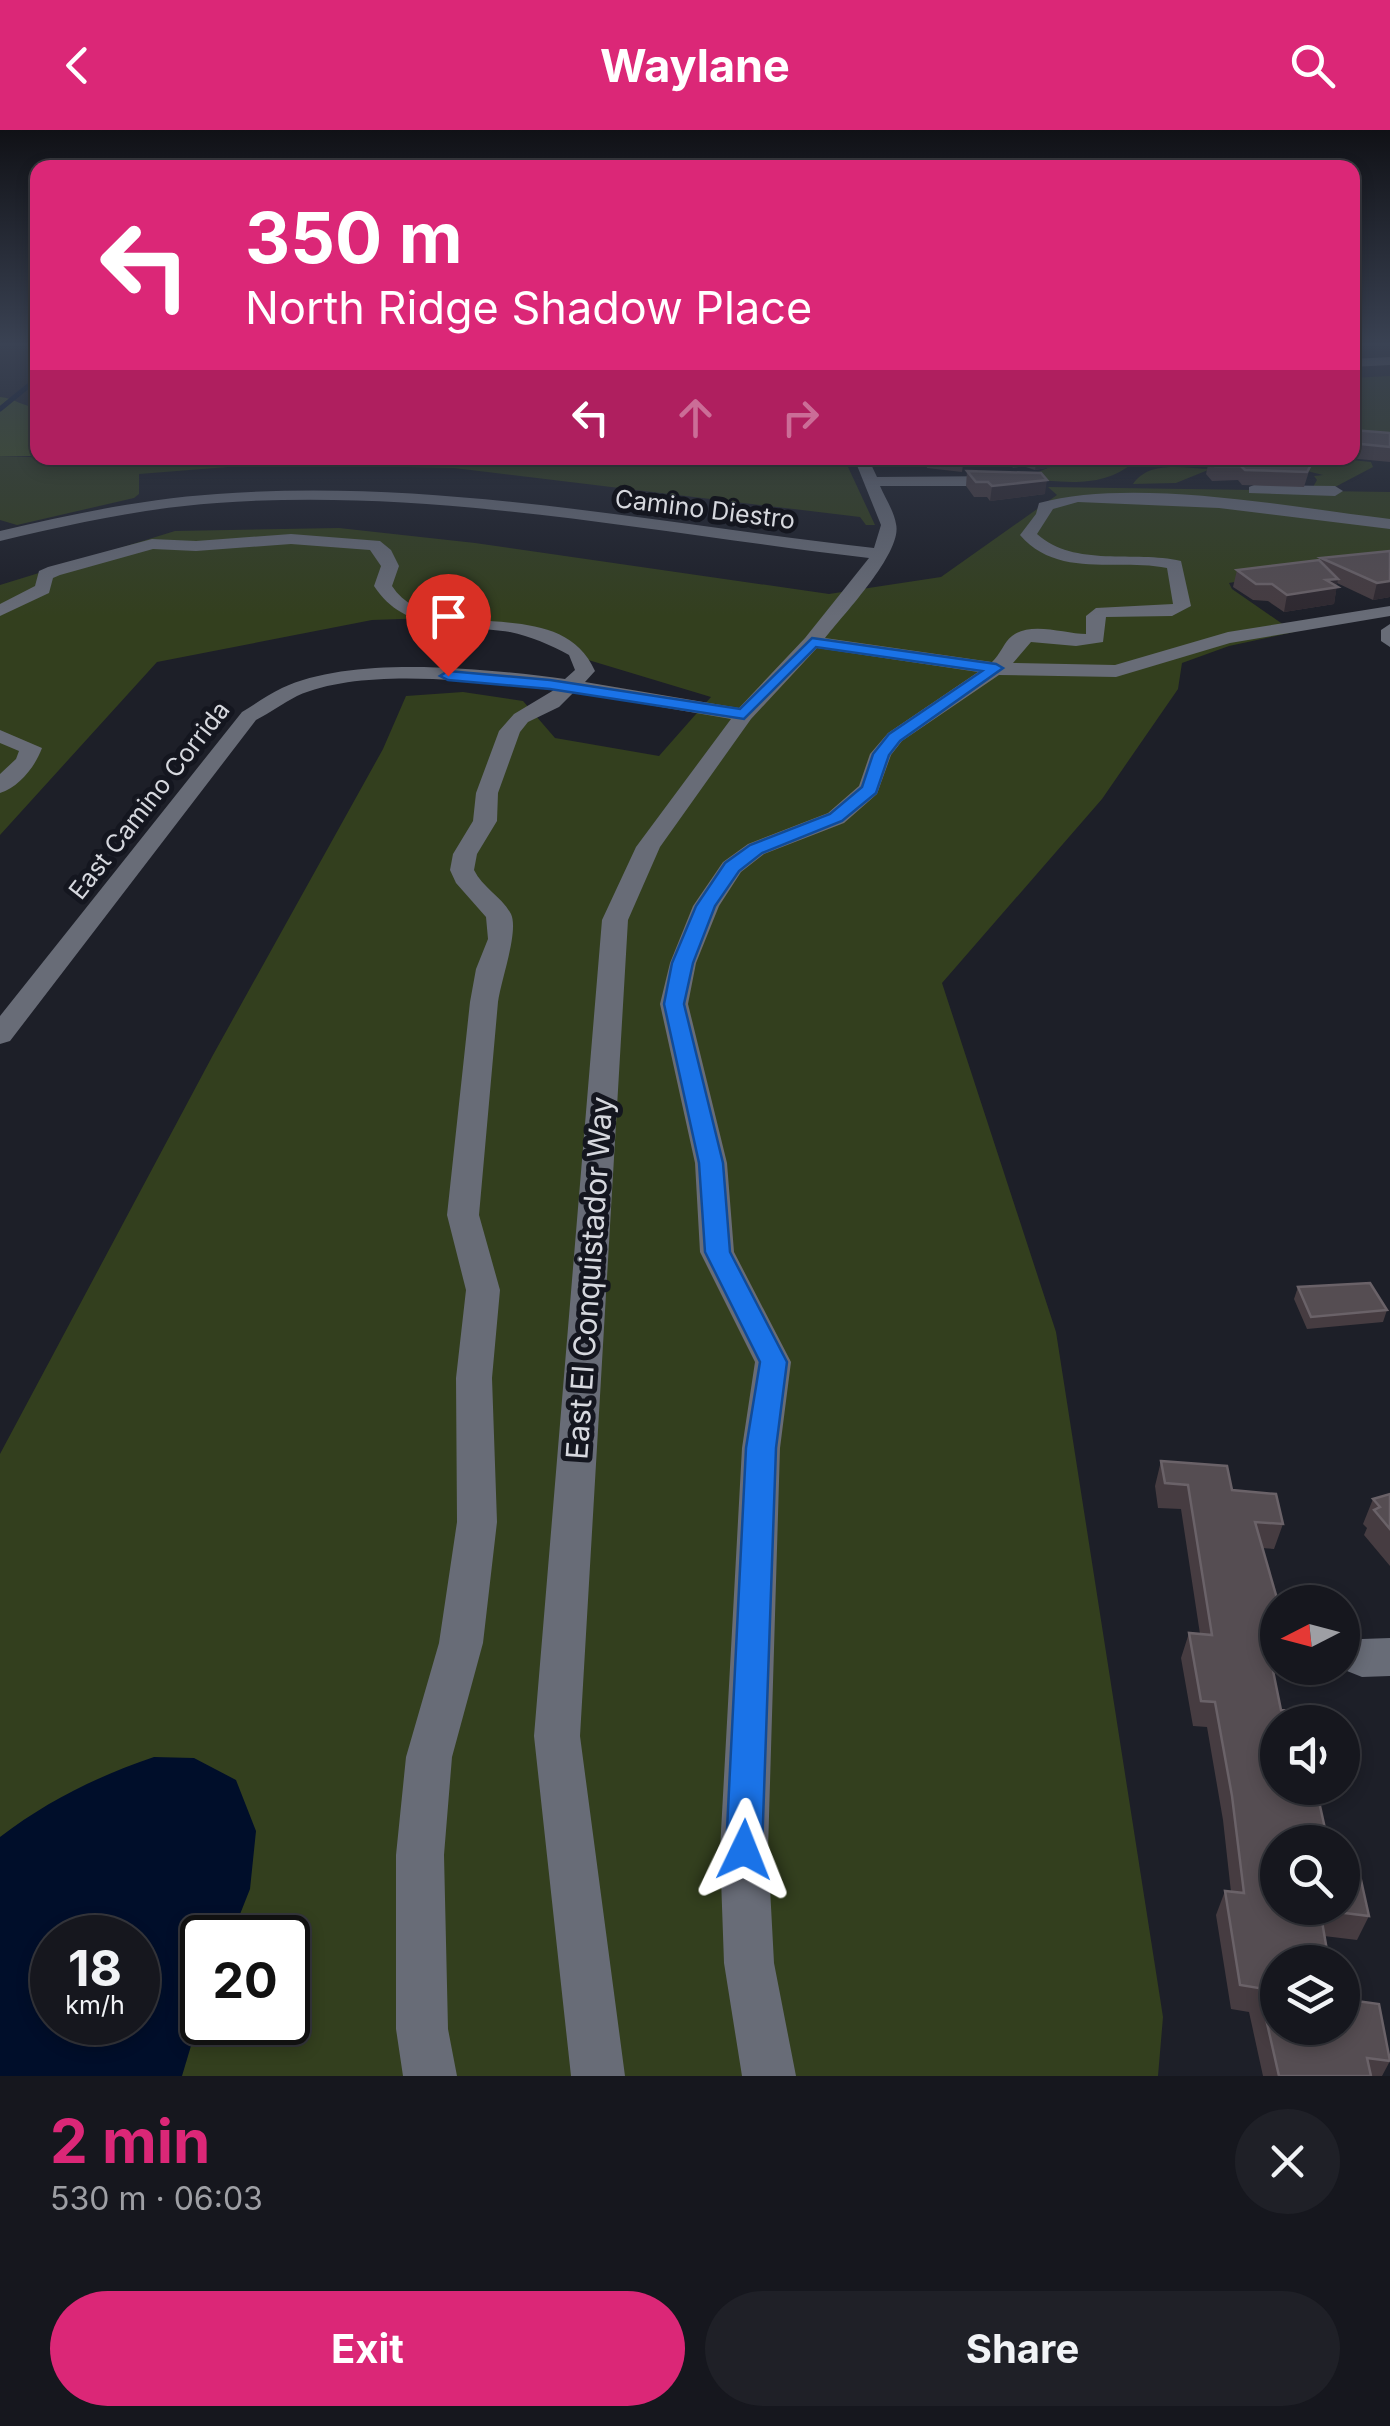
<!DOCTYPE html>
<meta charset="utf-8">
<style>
:root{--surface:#16171e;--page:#1f2027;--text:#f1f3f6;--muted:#9e9fa4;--line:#35363c;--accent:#db2777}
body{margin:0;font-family:Inter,sans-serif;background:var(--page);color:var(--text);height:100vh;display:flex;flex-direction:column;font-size:38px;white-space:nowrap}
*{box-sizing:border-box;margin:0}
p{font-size:32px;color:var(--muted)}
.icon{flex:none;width:55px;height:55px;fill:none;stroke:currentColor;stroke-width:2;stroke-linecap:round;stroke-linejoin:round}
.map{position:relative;height:1946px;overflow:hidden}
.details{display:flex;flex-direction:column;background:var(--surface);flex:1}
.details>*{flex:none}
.banner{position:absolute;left:30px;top:30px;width:1330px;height:305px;border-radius:20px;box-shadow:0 5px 15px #0003,0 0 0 2px var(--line);background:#db2777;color:#fff;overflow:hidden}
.needle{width:65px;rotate:264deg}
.tools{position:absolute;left:1260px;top:1455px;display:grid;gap:20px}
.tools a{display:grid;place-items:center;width:100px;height:100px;border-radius:50%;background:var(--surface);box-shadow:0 5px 15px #0003,0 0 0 2px var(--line);font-size:50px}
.speed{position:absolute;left:30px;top:1785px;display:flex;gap:20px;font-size:50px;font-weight:700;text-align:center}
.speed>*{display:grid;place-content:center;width:130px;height:130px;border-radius:50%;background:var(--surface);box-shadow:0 5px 15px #0003,0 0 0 2px var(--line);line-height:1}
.speed small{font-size:25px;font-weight:400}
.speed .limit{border:5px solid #111;border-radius:15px;background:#fff;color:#111}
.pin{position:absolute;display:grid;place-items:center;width:85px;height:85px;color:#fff;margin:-102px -42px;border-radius:50% 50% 50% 0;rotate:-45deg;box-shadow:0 0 10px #0007}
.pin .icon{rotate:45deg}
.me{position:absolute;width:110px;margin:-55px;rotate:2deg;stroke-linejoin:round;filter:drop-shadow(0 0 8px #0008)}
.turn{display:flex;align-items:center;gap:35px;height:210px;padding:0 50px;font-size:45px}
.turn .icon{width:130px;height:130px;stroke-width:2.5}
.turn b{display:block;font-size:70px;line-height:85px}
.lanes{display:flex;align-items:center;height:95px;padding:0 50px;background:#0003;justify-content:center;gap:50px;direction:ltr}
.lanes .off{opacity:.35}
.round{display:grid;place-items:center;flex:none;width:105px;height:105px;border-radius:52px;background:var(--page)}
.head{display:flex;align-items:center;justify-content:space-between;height:170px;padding:0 50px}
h1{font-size:60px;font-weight:700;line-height:75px;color:var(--accent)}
.button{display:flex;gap:20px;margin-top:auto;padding:20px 50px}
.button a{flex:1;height:115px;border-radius:60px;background:var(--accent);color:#fff;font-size:40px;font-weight:700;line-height:115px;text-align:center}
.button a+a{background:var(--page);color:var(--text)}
header{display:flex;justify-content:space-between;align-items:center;height:130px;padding:0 50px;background:var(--accent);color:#fff;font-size:45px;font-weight:700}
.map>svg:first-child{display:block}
.green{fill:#333f1e;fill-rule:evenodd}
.forest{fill:#41531f}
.water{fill:#000e2a;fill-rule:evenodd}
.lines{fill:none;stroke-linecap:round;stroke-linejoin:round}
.stream{stroke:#000e2a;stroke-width:5}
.minor{fill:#686c77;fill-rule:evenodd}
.wall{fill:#463c41}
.shaded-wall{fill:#2f2930}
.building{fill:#554d52;stroke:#6a6268;stroke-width:2.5}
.route{fill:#1a73e8;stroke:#114b97;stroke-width:2.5}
.labels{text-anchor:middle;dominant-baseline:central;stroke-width:10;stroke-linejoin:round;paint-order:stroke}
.far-street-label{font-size:25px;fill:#d6d8de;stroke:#14161f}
.street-label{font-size:30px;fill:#d6d8de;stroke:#14161f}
</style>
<header><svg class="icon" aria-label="back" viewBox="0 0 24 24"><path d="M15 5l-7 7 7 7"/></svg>Waylane<svg class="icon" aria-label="search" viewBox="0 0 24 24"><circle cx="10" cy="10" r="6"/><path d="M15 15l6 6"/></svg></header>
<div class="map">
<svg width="1390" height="1946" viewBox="0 0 1390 1946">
<rect width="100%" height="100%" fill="#1d1f28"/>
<!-- green -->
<path class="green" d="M1390,246V311L1353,306L1352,248Z
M0,326L57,328L54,334L136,328H849L848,337L875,395H866L860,387L454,338L266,334L139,344V364L134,368L17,395L0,390Z
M1062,328H1132L1134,332C1101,360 1063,351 1022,349L1050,337L1039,332Z
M1256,328H1332L1371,332L1373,337L1335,357H1313L1317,350L1314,346L1323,345L1299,339L1208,340L1176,353L1133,354C1153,325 1196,343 1225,338C1235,336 1246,331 1256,328Z
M1048,357L1390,362V431L1330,434L1229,453L1232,459L1294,502L1229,516L1182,533L1178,559L1102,669L942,853L1056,1202L1163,1887L1158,1946H0V1324L213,925L383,619L406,566L463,562L523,571L555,608L659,626L711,567L585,529L519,495L431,488L372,490L157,532L0,705V455L175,401L339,398L475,413L829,464L941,447L1057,365ZM52,1808H138V1892H52ZM202,1808H288V1892H202Z"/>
<!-- forest -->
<path class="forest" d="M0,267C15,268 22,277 37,277V326H0Z"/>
<!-- water -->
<path class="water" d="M154,1627L194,1628L236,1650L256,1701L250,1759L231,1807L202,1808V1879L182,1946H0V1707C47,1671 98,1646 154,1627ZM52,1808H138V1892H52Z"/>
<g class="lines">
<!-- stream -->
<path class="stream" d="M0,279L38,248"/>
<!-- minor -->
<path class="minor" d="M1390,227V235L1352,237V229Z
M854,328H868L877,347L1008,346L1016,351L1008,356H880C885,368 894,381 896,394C903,422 843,485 825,508L992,532C1000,525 1004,512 1012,506C1031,491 1065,504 1086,504V486L1096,478L1173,474L1167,438C1117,428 1058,449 1020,405L1036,384L1039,373C1135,347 1289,377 1390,389V399L1219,378L1078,372L1053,379L1037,404C1075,438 1134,420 1181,431L1191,476L1172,486L1106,487L1103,512L1076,516L1031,512L1013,533L1115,535L1228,502L1390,476V486L1230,513L1116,547L999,545L902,611L891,625L877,664L844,693L764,724L741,742L719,776L696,833L688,874L727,1033L734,1122L791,1232L780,1318L768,1720L774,1833L796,1946H742L724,1833L720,1720L742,1318L755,1232L700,1122L695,1033L660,874L670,833L693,776L723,732L748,714L828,683L859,656L870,624L888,603L978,542L817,518L751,589L660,717L628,790L580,1606L625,1946H571L534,1606L602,790L636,717L731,589L574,562L559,577L528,592L520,602L498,663L497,691L477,724L474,740C483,758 502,767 511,784C519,801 501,850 498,872L479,1085L500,1160L492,1248L497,1392L483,1513L452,1627L444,1725L448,1899L457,1946H403L396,1899V1725L406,1627L439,1513L457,1392L456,1248L466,1160L447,1085L470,872L476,839L488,809L486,787L456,753L450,740L453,724L473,691L476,663L499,601L514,584L554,560C482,552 364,536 297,566C283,573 270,583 256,590L10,911L0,914V886L242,582C255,574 268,565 282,558C354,524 487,539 565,549L575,540L569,525C551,515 530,506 510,502C460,494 405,504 374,456L381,436L370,420L291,414L196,421L153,419L60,445L53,448L49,463L0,486V474L35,456L39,441L48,437L152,409L196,411L291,404L380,411L391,420L399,436L392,456C433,519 559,459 595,541L585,552L739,578L805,508L869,428C654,403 434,357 217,373C143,378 72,394 0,411V401C72,384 143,369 217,364C435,347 658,394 874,418L881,395Z
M1254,355L1335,356L1343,361L1335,366L1249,363V357Z
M1390,494V517L1381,511V500Z
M0,600L42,618C35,637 19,657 0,663V644L16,629L19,621L0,613Z
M1390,1508V1546L1362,1547L1347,1541L1342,1533L1347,1515L1362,1509Z"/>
</g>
<!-- wall -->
<path class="wall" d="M1352,300L1390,303V332L1348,328H1352Z
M926,328H964L962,342L927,338Z
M994,328H1053L1052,337L1035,340L1023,336L1014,338Z
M1179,328H1227L1311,335L1304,357L1242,355L1238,350L1212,351L1206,344L1208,335L1181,334Z
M967,341L1045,364L990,371L987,367H974L966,356Z
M1390,421V467L1373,470L1337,453L1334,474L1284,482L1268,471L1253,470L1233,457L1237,440L1321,431V428Z
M1298,1157L1387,1180L1383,1192L1307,1199L1294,1169Z
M1161,1331L1232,1360L1283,1394L1274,1419L1262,1418L1278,1472V1532L1271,1531L1278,1592L1342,1778L1369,1786L1357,1810L1324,1806L1278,1832L1390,1931L1382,1946H1263L1249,1882L1231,1879L1216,1785L1225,1761L1231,1762L1223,1690L1207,1597L1193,1596L1181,1528L1189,1503L1200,1504L1181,1379L1158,1378L1155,1356Z
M1390,1364V1436L1364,1405L1367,1398L1363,1394L1373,1369Z"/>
<!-- shaded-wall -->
<path class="shaded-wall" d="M1015,328H1024L1023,336L1014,338Z
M1037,328H1053L1052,337L1035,340Z
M1047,350L1045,364L990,371L992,356Z
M1338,449L1334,474L1284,482L1287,465L1326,450Z
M1390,451V467L1373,470L1377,453Z"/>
<!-- building -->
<path class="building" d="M1352,300L1390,303V317L1352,313Z
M1248,328H1278L1297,330L1294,333L1311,335L1307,342L1245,340L1241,336H1215L1209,329Z
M967,341L1041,343L1047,350L992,356L988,352H976Z
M1390,421V451L1377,453L1321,428Z
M1319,430L1338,449L1326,450L1338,457L1287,465L1272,454H1256L1237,440Z
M1370,1153L1387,1180L1311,1187L1298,1157Z
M1161,1331L1227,1336L1232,1360L1276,1364L1283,1394L1255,1392L1278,1472V1506H1266L1281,1580L1319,1583L1321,1592H1278V1658H1316L1328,1712H1278V1778H1342V1730L1357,1732L1369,1786L1320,1780L1329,1832H1278V1898H1342V1869L1379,1874L1390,1931L1367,1928L1371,1946H1279L1259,1858L1240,1855L1225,1761L1244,1763L1232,1666L1215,1572L1201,1571L1189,1503L1212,1505L1188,1355L1165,1353Z
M1390,1364V1399L1374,1380L1380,1377L1373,1369Z"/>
<!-- sky -->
<linearGradient id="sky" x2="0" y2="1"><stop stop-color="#101116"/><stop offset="0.44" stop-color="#3a4253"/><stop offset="1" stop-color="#3a4253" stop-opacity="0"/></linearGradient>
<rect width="1390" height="487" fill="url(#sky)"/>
<!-- route -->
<path class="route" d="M812,508L996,534L1003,538L900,611L889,625L876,663L842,691L762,723L739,741L715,776L693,833L684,874L723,1033L730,1122L787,1232L776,1318L762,1720L757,1733L744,1738L731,1733L726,1720L746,1318L760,1232L705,1122L699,1033L664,874L672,833L696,776L725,733L750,715L830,684L862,657L873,624L889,604L982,541L816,517L744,589L550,559L448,550L440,546L448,541L550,550L740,579Z"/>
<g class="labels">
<!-- far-street labels -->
<g class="far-street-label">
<text transform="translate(705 379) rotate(7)">Camino Diestro</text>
<text transform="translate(149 670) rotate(-52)">East Camino Corrida</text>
</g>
<!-- street labels -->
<g class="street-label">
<text transform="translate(589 1148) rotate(-86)">East El Conquistador Way</text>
</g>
</g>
</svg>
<div class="tools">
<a><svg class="needle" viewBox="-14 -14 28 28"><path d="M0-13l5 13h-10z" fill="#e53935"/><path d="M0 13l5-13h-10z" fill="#9e9fa4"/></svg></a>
<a><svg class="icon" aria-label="sound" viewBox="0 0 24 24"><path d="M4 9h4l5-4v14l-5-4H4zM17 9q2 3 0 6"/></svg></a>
<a><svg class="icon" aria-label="search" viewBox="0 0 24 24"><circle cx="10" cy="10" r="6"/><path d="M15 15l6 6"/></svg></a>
<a><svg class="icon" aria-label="layers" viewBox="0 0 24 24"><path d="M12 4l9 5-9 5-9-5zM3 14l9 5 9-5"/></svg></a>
</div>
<div class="speed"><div>18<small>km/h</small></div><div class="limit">20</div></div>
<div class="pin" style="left:448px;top:546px;background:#d93025"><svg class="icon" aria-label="arrive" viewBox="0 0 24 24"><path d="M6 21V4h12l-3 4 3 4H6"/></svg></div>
<svg class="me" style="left:744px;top:1720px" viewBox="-20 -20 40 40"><path d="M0-17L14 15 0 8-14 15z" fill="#1a73e8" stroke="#fff" stroke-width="4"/></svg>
<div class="banner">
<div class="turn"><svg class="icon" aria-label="left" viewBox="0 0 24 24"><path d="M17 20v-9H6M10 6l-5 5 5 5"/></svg><div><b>350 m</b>North Ridge Shadow Place</div></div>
<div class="lanes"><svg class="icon" aria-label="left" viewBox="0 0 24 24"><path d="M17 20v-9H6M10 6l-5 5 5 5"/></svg><svg class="icon off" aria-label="ahead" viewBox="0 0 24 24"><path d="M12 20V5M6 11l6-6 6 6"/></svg><svg class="icon off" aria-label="right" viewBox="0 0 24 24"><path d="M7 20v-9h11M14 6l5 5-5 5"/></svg></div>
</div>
</div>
<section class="details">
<div class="head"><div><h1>2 min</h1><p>530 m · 06:03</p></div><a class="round"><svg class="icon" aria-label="close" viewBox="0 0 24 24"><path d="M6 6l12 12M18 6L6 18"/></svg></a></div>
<div class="button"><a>Exit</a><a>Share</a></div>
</section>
